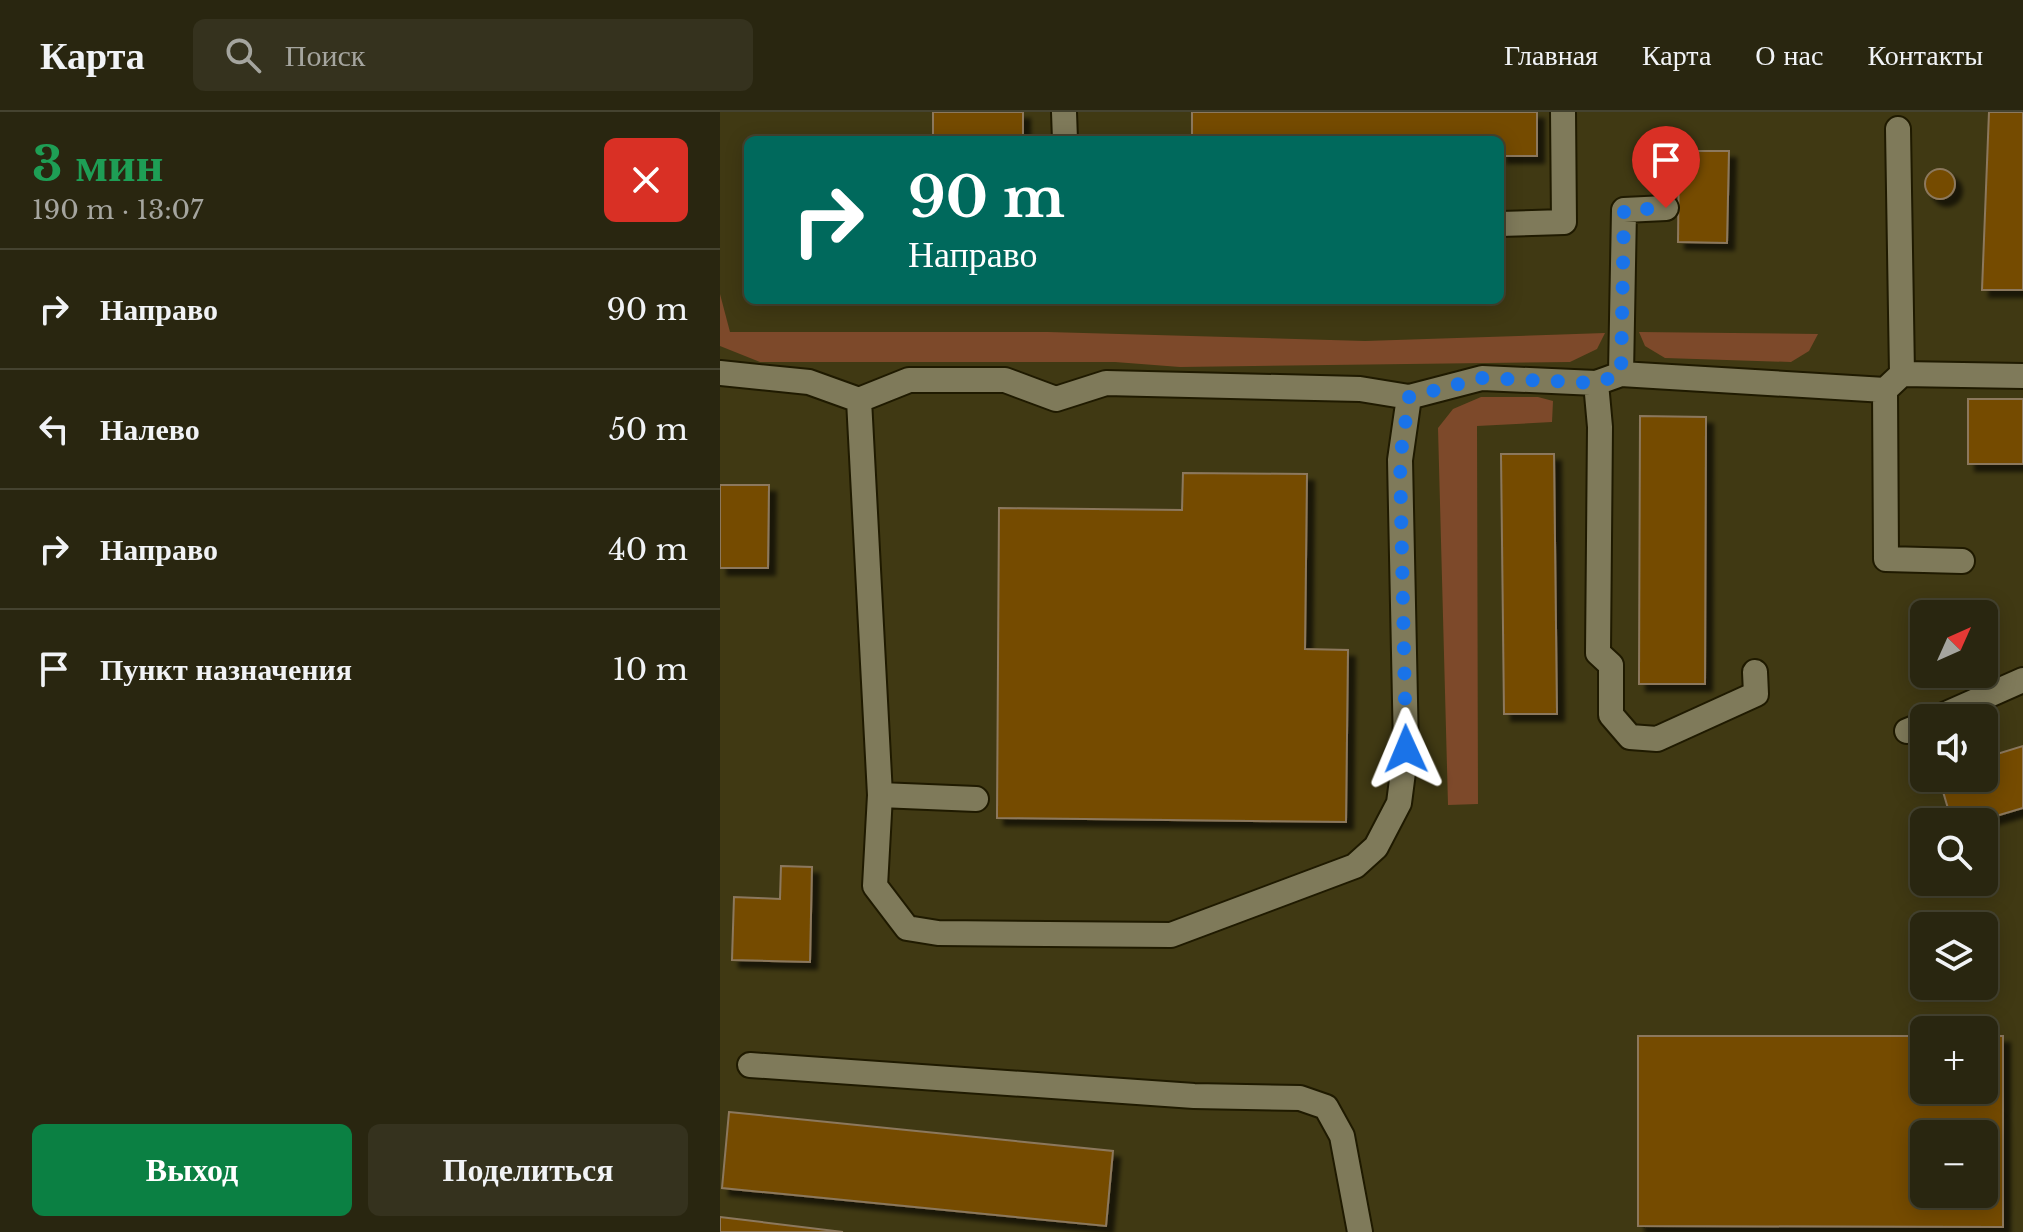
<!DOCTYPE html>
<html lang="ru">
<meta charset="utf-8">
<style>
:root{--surface:#292610;--page:#35321e;--text:#f1f3f6;--muted:#a5a59f;--line:#454330;--accent:#0b8043}
body{margin:0;font-family:"Libre Baskerville",serif;background:var(--page);color:var(--text);height:100vh;display:flex;flex-direction:column;font-size:30px;white-space:nowrap}
*{box-sizing:border-box;margin:0}
p{font-size:26px;color:var(--muted)}
.icon{flex:none;width:44px;height:44px;fill:none;stroke:currentColor;stroke-width:2;stroke-linecap:round;stroke-linejoin:round}
.map{position:relative;flex:1;overflow:hidden}
.drawer{display:flex;flex-direction:column;background:var(--surface);width:720px}
.drawer>*{flex:none}
.hud{position:absolute;left:24px;top:24px;width:760px;height:168px;border-radius:12px;box-shadow:0 4px 20px #0003,0 0 0 2px var(--line);background:#00695c;color:#fff;overflow:hidden}
.needle{width:52px;rotate:45deg}
.controls{position:absolute;left:1190px;top:488px;display:grid;gap:16px}
.controls a{display:grid;place-items:center;width:88px;height:88px;border-radius:12px;background:var(--surface);box-shadow:0 4px 20px #0003,0 0 0 2px var(--line);font-size:40px}
.pin{position:absolute;display:grid;place-items:center;width:68px;height:68px;color:#fff;margin:-82px -34px;border-radius:50% 50% 50% 0;rotate:-45deg;box-shadow:0 0 8px #0007}
.pin .icon{rotate:45deg}
.me{position:absolute;width:88px;margin:-44px;rotate:359deg;stroke-linejoin:round;filter:drop-shadow(0 0 6px #0008)}
.turn{display:flex;align-items:center;gap:28px;height:168px;padding:0 32px;font-size:36px}
.turn .icon{width:104px;height:104px;stroke-width:2.5}
.turn b{display:block;font-size:56px;line-height:68px}
.round{display:grid;place-items:center;flex:none;width:84px;height:84px;border-radius:12px;background:var(--page)}
.summary{display:flex;align-items:center;justify-content:space-between;height:136px;padding:0 32px}
h1{font-size:48px;font-weight:700;line-height:60px;color:#1e9e55}
.action{display:flex;gap:16px;margin-top:auto;padding:16px 32px}
.action a{flex:1;height:92px;border-radius:12px;background:var(--accent);color:#fff;font-size:32px;font-weight:700;line-height:92px;text-align:center}
.action a+a{background:var(--page);color:var(--text)}
ul{padding:0;list-style:none}
li{display:flex;align-items:center;gap:24px;height:120px;padding:0 32px;border-top:2px solid var(--line)}
li div{flex:1}
li b{display:block;font-size:30px}
li em{font-style:normal}
header{display:flex;align-items:center;gap:48px;box-sizing:border-box;height:112px;padding:0 40px;background:var(--surface);border-bottom:2px solid var(--line)}
header strong{font-size:38px}
nav{display:flex;gap:44px;margin-inline-start:auto;font-size:28px}
.search{width:560px;height:72px;background:var(--page);display:flex;align-items:center;gap:20px;box-sizing:border-box;padding:0 28px;border-radius:12px;color:var(--muted);font-size:30px}
main{display:flex;flex:1;min-height:0}
.map>svg:first-child{display:block}
.built{fill:#403913;fill-rule:evenodd}
.green{fill:#7d492a}
.building{fill:#744c00;stroke:#8c785d;stroke-width:2;fill-rule:evenodd;filter:url(#shadow)}
.lines{fill:none;stroke-linecap:round;stroke-linejoin:round}
.minor-casing{stroke:#1f1a00;stroke-width:28}
.minor{stroke:#7f7a5a;stroke-width:24}
.route{stroke:#1a73e8;stroke-width:14;stroke-dasharray:0 25.2}
</style>
<header>
<strong>Карта</strong>
<div class="search"><svg class="icon" aria-label="search" viewBox="0 0 24 24"><circle cx="10" cy="10" r="6"/><path d="M15 15l6 6"/></svg>Поиск</div>
<nav><a>Главная</a><a>Карта</a><a>О нас</a><a>Контакты</a></nav>
</header>
<main>
<section class="drawer">
<div class="summary"><div><h1>3 мин</h1><p>190 m · 13:07</p></div><a class="round" style="background:#d93025;color:#fff"><svg class="icon" aria-label="close" viewBox="0 0 24 24"><path d="M6 6l12 12M18 6L6 18"/></svg></a></div>
<ul>
<li><svg class="icon" aria-label="right" viewBox="0 0 24 24"><path d="M7 20v-9h11M14 6l5 5-5 5"/></svg><div><b>Направо</b></div><em>90 m</em></li>
<li><svg class="icon" aria-label="left" viewBox="0 0 24 24"><path d="M17 20v-9H6M10 6l-5 5 5 5"/></svg><div><b>Налево</b></div><em>50 m</em></li>
<li><svg class="icon" aria-label="right" viewBox="0 0 24 24"><path d="M7 20v-9h11M14 6l5 5-5 5"/></svg><div><b>Направо</b></div><em>40 m</em></li>
<li><svg class="icon" aria-label="arrive" viewBox="0 0 24 24"><path d="M6 21V4h12l-3 4 3 4H6"/></svg><div><b>Пункт назначения</b></div><em>10 m</em></li>
</ul>
<div class="action"><a>Выход</a><a>Поделиться</a></div>
</section>
<div class="map">
<svg width="1303" height="1120" viewBox="0 0 1303 1120">
<defs>
<filter id="shadow"><feDropShadow dx="7" dy="7" stdDeviation="2" flood-color="#0009"/></filter>
</defs>
<rect width="100%" height="100%" fill="#373215"/>
<!-- built -->
<path class="built" d="M0,0H1303V1120H0ZM28,28H780V188H28ZM1204,502H1264V562H1204ZM1204,606H1264V666H1204ZM1204,710H1264V770H1204ZM1204,814H1264V874H1204ZM1204,918H1264V978H1204ZM1204,1022H1264V1082H1204Z"/>
<!-- green -->
<path class="green" d="M0,182L10,220H328L645,229L885,221L877,237L850,250L460,255L395,250H40L0,234Z
M919,220L1098,222L1089,239L1071,250L945,246L925,234Z
M761,285H818L833,289L832,310L757,314L758,692L728,693L718,316L733,297Z"/>
<!-- building -->
<path class="building" d="M213,0H303V28H213Z
M472,0H817V44H780V28H472Z
M1269,0H1303V178H1262Z
M959,39H1009L1007,131L958,130Z
M1205 72a15 15 0 1 1 30 0a15 15 0 1 1-30 0Z
M1248,287H1303V352H1248Z
M920,304L986,305L985,572H919Z
M781,342H834L837,602H784Z
M463,361L587,362L585,537L628,538L626,710L277,706L279,396L462,398Z
M0,373H49L48,456H0Z
M1303,634V696L1256,710H1232L1219,666H1264V646Z
M61,754L92,755L90,850L12,848L14,785L60,787Z
M918,924H1204V978H1264V924H1283V1115L918,1114ZM1204,1022H1264V1082H1204Z
M9,1000L393,1039L386,1114L2,1076Z
M0,1105L123,1120H0Z"/>
<g class="lines">
<defs>
<path id="minor" d="M344,0L345,28
M1178,17L1182,262
M780,112L844,110L843,0
M0,261L89,270L139,288L189,268H285L336,287L386,271L640,277L689,285L762,266L876,271L901,262L1165,278L1182,262L1303,264
M901,262L904,98L946,96
M876,271L880,315L878,541L891,553V603L910,625L937,627L1036,582L1035,560
M1165,278L1166,447L1242,449
M139,288L160,683L155,774L187,816L218,821L451,823L635,754L656,735L679,691L686,637L680,348L689,285
M1217,606L1303,568
M1187,619L1204,612
M160,683L256,687
M30,953L474,984L580,986L606,995L622,1024L640,1120"/>
</defs>
<!-- minor casing -->
<use href="#minor" class="minor-casing"/>
<!-- minor -->
<use href="#minor" class="minor"/>
</g>
<g class="lines">
<!-- route -->
<path class="route" d="M686,637L680,348L689,285L762,266L876,271L901,262L904,98L946,96"/>
</g>
</svg>
<div class="controls">
<a><svg class="needle" viewBox="-14 -14 28 28"><path d="M0-13l5 13h-10z" fill="#e53935"/><path d="M0 13l5-13h-10z" fill="#a5a59f"/></svg></a>
<a><svg class="icon" aria-label="sound" viewBox="0 0 24 24"><path d="M4 9h4l5-4v14l-5-4H4zM17 9q2 3 0 6"/></svg></a>
<a><svg class="icon" aria-label="search" viewBox="0 0 24 24"><circle cx="10" cy="10" r="6"/><path d="M15 15l6 6"/></svg></a>
<a><svg class="icon" aria-label="layers" viewBox="0 0 24 24"><path d="M12 4l9 5-9 5-9-5zM3 14l9 5 9-5"/></svg></a>
<a>+</a>
<a>−</a>
</div>
<div class="pin" style="left:946px;top:96px;background:#d93025"><svg class="icon" aria-label="arrive" viewBox="0 0 24 24"><path d="M6 21V4h12l-3 4 3 4H6"/></svg></div>
<svg class="me" style="left:686px;top:637px" viewBox="-20 -20 40 40"><path d="M0-17L14 15 0 8-14 15z" fill="#1a73e8" stroke="#fff" stroke-width="4"/></svg>
<div class="hud">
<div class="turn"><svg class="icon" aria-label="right" viewBox="0 0 24 24"><path d="M7 20v-9h11M14 6l5 5-5 5"/></svg><div><b>90 m</b>Направо</div></div>
</div>
</div>
</main>
